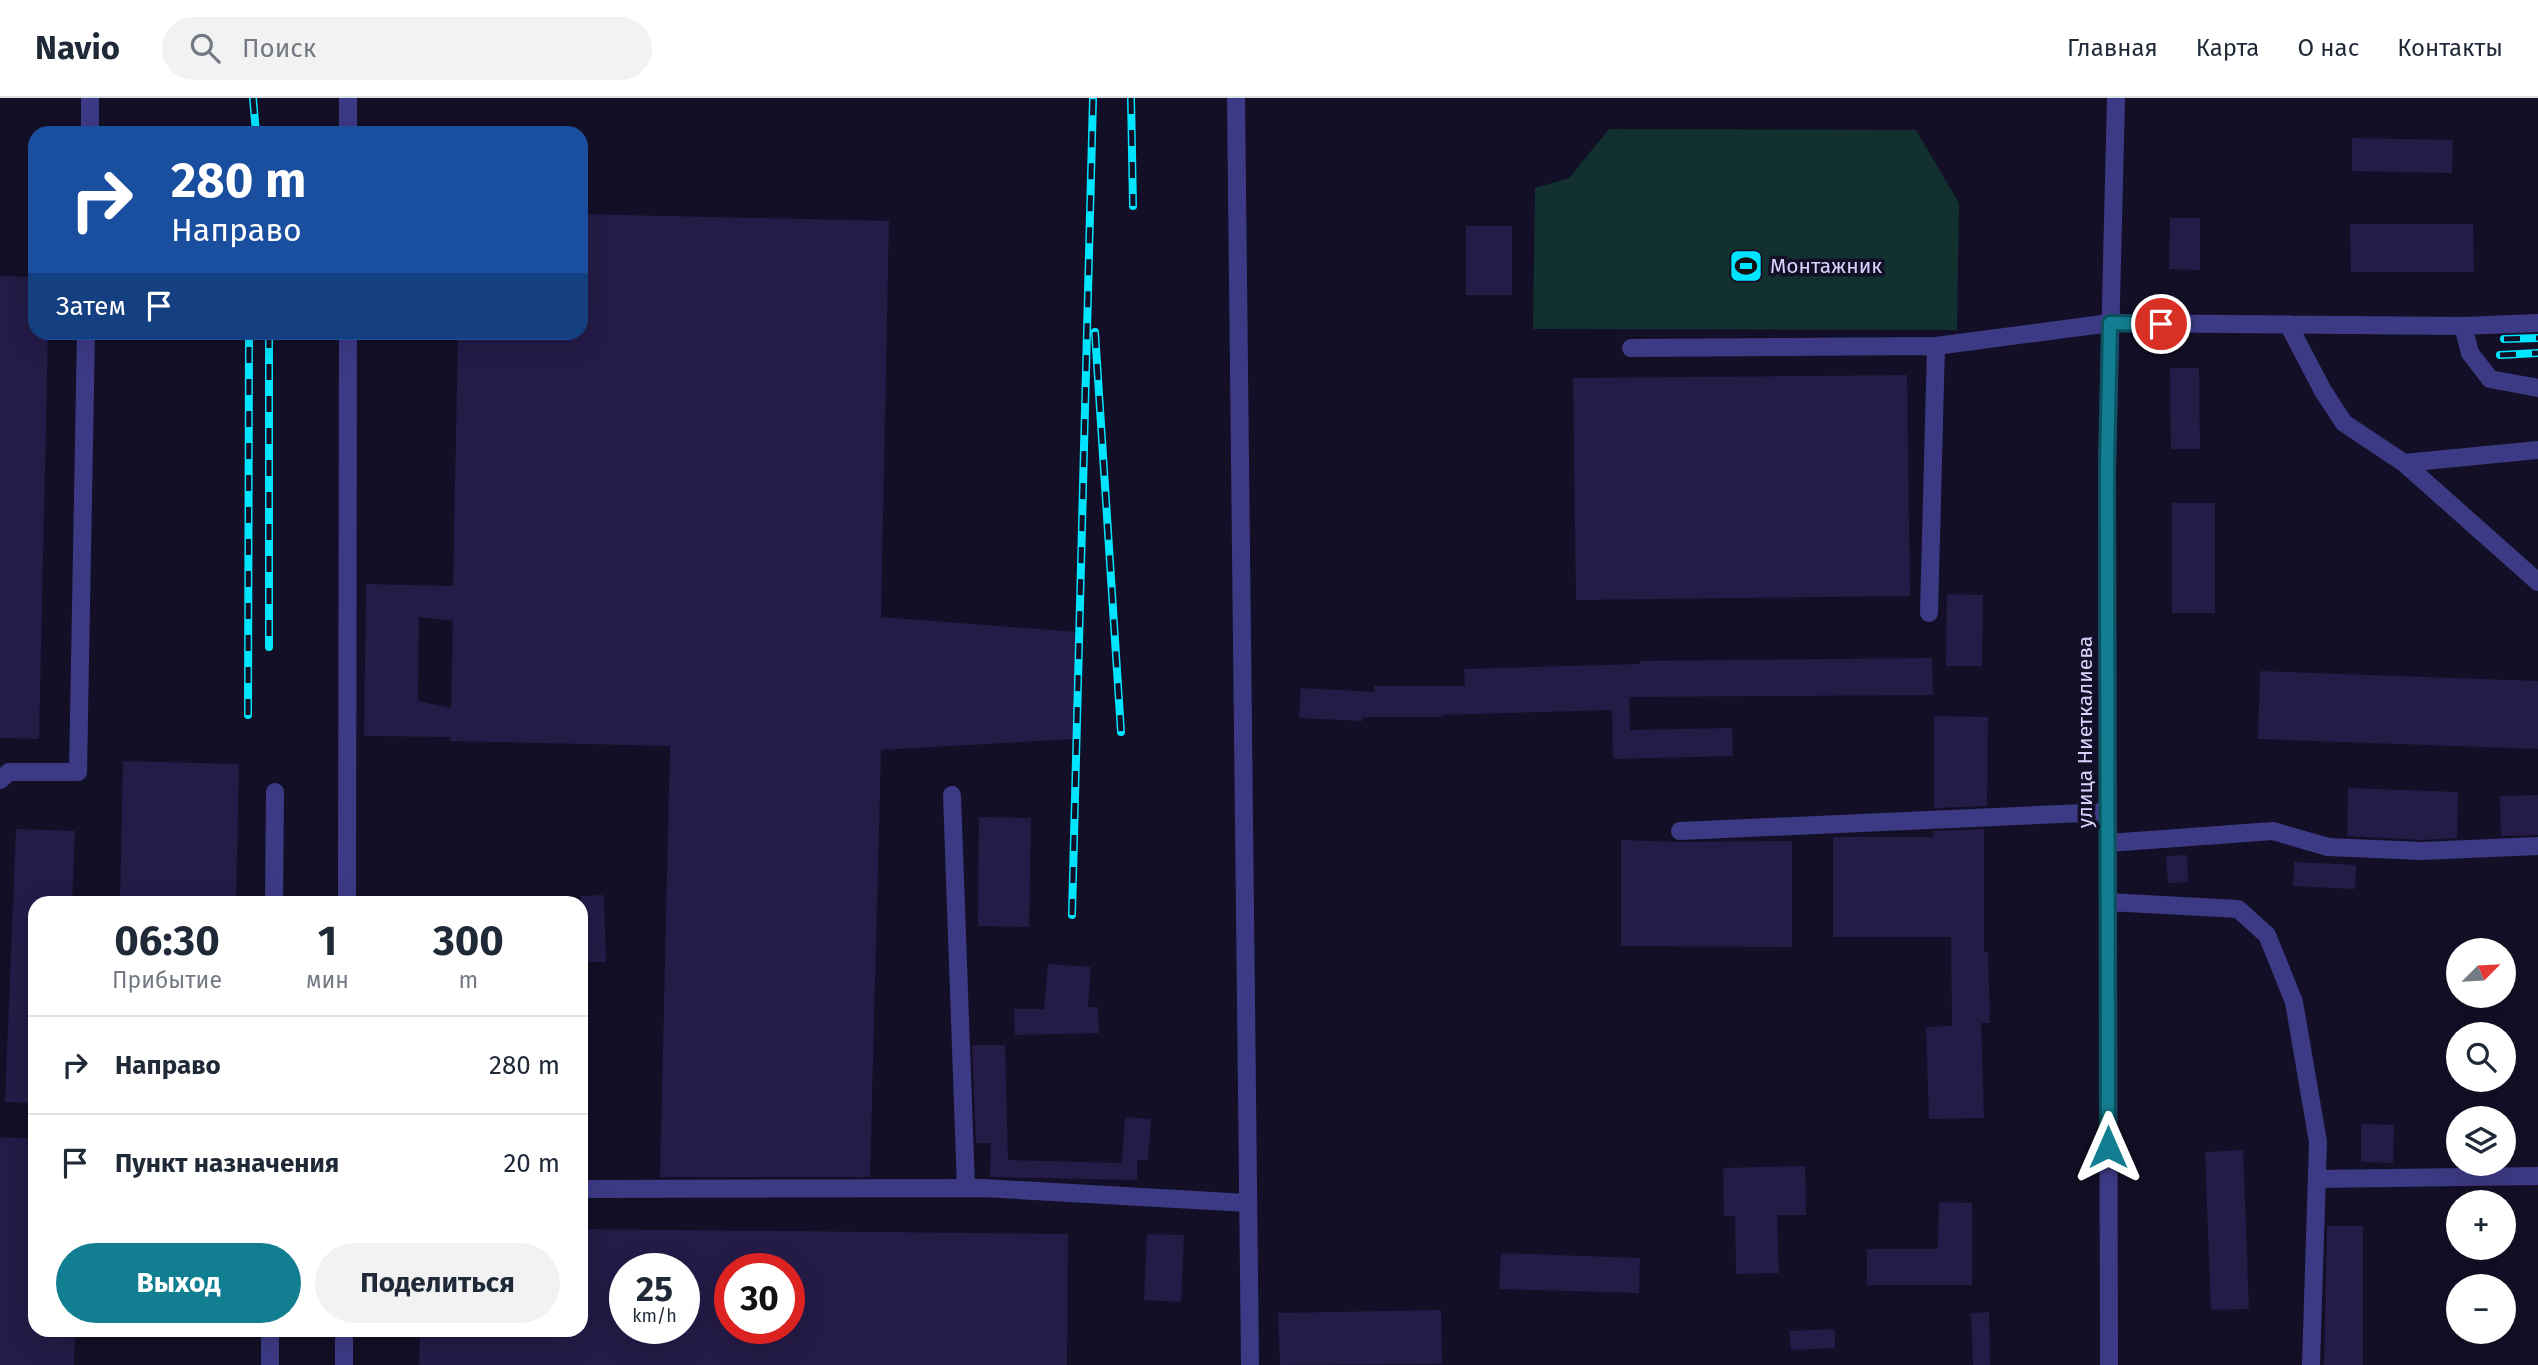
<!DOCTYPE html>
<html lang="ru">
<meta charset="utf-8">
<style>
:root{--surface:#fff;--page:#f2f2f3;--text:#1f2937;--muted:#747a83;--line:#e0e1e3;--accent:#117e91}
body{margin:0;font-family:"Fira Sans",sans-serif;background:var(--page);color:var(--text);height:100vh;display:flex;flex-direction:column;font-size:26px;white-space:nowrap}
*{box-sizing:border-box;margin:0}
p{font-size:23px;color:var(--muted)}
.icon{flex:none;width:38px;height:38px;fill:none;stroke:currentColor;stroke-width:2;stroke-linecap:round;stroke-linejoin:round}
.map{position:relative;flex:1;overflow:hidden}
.sheet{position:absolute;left:28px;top:798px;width:560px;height:441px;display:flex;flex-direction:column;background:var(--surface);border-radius:21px;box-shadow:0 7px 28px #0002}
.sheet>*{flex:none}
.banner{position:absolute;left:28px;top:28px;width:560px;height:214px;border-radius:21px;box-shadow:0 7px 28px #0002;background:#1a4fa0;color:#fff;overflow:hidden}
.needle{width:46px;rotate:66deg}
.controls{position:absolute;left:2446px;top:840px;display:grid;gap:14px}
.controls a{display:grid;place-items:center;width:70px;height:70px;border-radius:50%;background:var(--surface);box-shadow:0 7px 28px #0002;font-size:35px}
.speed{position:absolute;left:609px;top:1155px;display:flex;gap:14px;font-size:35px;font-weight:700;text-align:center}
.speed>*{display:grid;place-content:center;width:91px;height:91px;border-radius:50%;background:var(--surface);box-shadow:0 7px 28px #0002;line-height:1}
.speed small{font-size:18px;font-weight:400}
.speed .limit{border:10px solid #d22;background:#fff;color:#111}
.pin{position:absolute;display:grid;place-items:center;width:60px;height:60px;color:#fff;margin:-30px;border:4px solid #fff;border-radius:50%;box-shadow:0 2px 7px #0007}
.me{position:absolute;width:77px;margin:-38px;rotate:0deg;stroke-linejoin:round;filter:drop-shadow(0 0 5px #0008)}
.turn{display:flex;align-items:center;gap:24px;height:147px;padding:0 28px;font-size:32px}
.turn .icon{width:91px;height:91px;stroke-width:2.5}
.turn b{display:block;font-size:49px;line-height:60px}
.then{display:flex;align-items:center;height:66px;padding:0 28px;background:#0003;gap:14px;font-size:26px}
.eta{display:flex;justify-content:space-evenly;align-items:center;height:119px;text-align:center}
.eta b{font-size:42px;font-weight:700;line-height:49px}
.button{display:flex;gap:14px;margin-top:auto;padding:14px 28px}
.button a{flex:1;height:80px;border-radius:42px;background:var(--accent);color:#fff;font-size:28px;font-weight:700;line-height:80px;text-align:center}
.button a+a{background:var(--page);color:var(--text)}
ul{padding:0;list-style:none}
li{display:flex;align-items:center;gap:21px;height:98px;padding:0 28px;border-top:2px solid var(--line)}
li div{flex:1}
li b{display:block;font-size:26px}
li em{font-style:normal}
header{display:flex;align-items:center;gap:42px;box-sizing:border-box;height:98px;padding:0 35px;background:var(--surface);border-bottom:2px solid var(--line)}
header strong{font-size:33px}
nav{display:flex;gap:38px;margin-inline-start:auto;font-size:24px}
.search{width:490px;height:63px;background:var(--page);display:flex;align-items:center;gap:18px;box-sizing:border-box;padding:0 24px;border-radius:38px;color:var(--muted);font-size:26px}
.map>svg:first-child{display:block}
.green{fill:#12302f}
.building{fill:#241b47;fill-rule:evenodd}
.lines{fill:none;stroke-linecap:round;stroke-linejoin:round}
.minor{stroke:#3d3a85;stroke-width:18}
.rail-casing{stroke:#00e5ff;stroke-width:8}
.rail{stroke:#130f26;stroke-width:5;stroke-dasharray:16;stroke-linecap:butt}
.route-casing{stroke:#0b525e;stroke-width:18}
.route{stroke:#117e91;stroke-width:12}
.labels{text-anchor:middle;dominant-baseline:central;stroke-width:7;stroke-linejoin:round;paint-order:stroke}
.poi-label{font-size:21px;fill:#d9d4ff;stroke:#130f26;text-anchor:start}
.street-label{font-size:21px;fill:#d9d4ff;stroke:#130f26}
</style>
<header>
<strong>Navio</strong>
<div class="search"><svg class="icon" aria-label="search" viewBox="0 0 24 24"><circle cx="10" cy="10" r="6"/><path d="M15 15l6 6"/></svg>Поиск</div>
<nav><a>Главная</a><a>Карта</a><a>О нас</a><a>Контакты</a></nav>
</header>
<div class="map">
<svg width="2538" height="1267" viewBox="0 0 2538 1267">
<rect width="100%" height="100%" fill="#130f26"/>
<!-- green -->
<path class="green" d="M1609,31L1916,32L1959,105L1957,232L1533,231L1535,90L1569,80Z"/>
<!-- building -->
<path class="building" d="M2352,40L2453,42L2452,75L2352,73Z
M581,116L889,123L881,519L1077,534L1073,641L881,652L870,1079H660L670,648L450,643V639L364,638L366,486L453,488L458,234H581ZM419,519L453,523L451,610L418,603Z
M2170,120H2200V172L2169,171Z
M2350,126H2473L2474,174H2351Z
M1466,128H1512V197H1466Z
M0,178L35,179V234H48L39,641L0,640Z
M2170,270H2199L2200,351H2171Z
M1907,277L1910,498L1576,502L1573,280Z
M2172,405H2215V515H2172Z
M1947,496L1983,497L1982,568H1946Z
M1932,560L1933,597L1629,599L1630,632L1732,630L1733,658L1613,661L1612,612L1441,617V619H1363V623L1299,620L1301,590L1374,594V588H1465L1464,571L1640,566V563Z
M2260,573L2538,583V651L2258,641Z
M1934,618L1988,619L1987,708L1934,710Z
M123,663L239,666L236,805H120Z
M2348,690L2458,694L2457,740L2422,742L2347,738Z
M2538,697V737L2501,738L2500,698Z
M979,719L1031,720L1029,829L978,828Z
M16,731L75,733L72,805H35V1005L5,1004Z
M1984,731V854H1988L1990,925H1981L1984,1020L1929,1021L1926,929L1952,928L1951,839H1833V739H1933V733Z
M1621,742L1681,744L1792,743V849L1621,848Z
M2187,757L2188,784L2168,785L2166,758Z
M2294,764L2356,767L2355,791L2293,788Z
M604,797L606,864H581V798Z
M1048,866L1091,869L1088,909H1098L1099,935L1015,937L1014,911H1044Z
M972,947H1005L1008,1062L1122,1065L1125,1019L1151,1021L1148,1062H1137V1082L990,1079L991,1045H976Z
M2361,1026L2394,1027L2393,1065L2361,1064Z
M0,1039L35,1041V1232H75L74,1267H0Z
M2243,1052L2249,1211L2211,1212L2205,1054Z
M1805,1068L1806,1117H1777L1779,1175L1736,1176L1735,1118H1724L1723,1070Z
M1939,1104L1972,1105V1187H1867V1151H1938Z
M2327,1128H2363V1267H2324Z
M581,1131L1068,1136L1067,1267H419L420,1232H581ZM625,1171H684V1230H625ZM730,1171H789V1230H730Z
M1147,1136L1184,1137L1181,1204L1144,1202Z
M1501,1155L1640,1160L1639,1195L1499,1191Z
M1441,1212L1442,1266L1280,1267L1278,1215Z
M1989,1214L1990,1267H1973L1971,1215Z
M1835,1231V1250L1791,1252L1789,1233Z"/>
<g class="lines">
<!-- minor -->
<path class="minor" d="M348,0V35
M1236,0L1250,1267
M90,35V0
M2288,226L2323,293L2344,325L2404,365L2538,352
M2463,228L2538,225
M1631,250L1936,248L2110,225L2463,228L2470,255L2490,281L2538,290
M2404,365L2538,484
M1929,515L1936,248
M0,682L9,674H78L86,234
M952,697L966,1090
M1680,733L2107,714
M2108,745L2273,733L2328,749L2422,753L2538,748
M2108,804L2238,811L2267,837L2294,904L2318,1044L2311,1267
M274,805L275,694
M347,805L348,234
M2317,1081L2537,1078
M581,1091L983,1090L1247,1105
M270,1267V1232
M344,1267V1232
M2109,1267L2107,370L2116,0"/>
<defs>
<path id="rail" d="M253,0L256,35
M1131,0L1133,108
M269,234V549
M1095,234L1121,634
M2504,241L2538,240
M2500,257L2538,255
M248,617L249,234
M1072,817L1093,0"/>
</defs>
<!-- rail casing -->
<use href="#rail" class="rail-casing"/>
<!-- rail -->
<use href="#rail" class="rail"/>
</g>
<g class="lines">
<defs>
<path id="route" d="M2108,1049L2107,370L2110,225L2161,226"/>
</defs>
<!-- route casing -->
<use href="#route" class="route-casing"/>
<!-- route -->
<use href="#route" class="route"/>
</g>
<!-- icons -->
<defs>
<symbol id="stadium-square" viewBox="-11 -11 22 22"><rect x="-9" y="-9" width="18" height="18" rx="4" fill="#00e5ff" stroke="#130f26"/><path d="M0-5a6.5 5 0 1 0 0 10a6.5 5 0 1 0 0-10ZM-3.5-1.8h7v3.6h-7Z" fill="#111"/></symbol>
</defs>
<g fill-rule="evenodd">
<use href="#stadium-square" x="1727" y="149" width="38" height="38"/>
</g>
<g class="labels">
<!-- poi labels -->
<g class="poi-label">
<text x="1770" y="168">Монтажник</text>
</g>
<!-- street labels -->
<g class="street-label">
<text transform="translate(2085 634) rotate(-90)">улица Ниеткалиева</text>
</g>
</g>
</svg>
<div class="controls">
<a><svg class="needle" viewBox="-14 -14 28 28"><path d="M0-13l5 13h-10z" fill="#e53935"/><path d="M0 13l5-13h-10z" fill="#747a83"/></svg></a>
<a><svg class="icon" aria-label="search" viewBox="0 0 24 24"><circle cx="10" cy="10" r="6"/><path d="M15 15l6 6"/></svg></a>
<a><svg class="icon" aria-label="layers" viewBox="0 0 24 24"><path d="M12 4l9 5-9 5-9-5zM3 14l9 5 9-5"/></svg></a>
<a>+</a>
<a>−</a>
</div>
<div class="speed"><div>25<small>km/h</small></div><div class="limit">30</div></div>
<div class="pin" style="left:2161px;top:226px;background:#d93025"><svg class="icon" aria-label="arrive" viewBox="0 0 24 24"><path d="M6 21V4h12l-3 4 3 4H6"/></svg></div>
<svg class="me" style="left:2108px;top:1049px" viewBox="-20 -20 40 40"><path d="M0-17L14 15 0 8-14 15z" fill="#117e91" stroke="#fff" stroke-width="4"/></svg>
<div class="banner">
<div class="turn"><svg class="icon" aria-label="right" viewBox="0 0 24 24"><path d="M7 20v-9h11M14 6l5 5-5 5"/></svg><div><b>280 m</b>Направо</div></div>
<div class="then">Затем<svg class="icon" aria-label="arrive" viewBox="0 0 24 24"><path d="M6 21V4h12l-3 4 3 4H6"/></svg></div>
</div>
<section class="sheet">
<div class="eta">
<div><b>06:30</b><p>Прибытие</p></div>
<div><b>1</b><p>мин</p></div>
<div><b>300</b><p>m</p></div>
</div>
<ul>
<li><svg class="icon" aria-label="right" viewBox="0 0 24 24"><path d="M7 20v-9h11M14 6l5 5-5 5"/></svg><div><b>Направо</b></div><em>280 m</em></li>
<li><svg class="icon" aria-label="arrive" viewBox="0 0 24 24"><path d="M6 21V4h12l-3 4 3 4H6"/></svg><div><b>Пункт назначения</b></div><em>20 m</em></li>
</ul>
<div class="button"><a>Выход</a><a>Поделиться</a></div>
</section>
</div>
